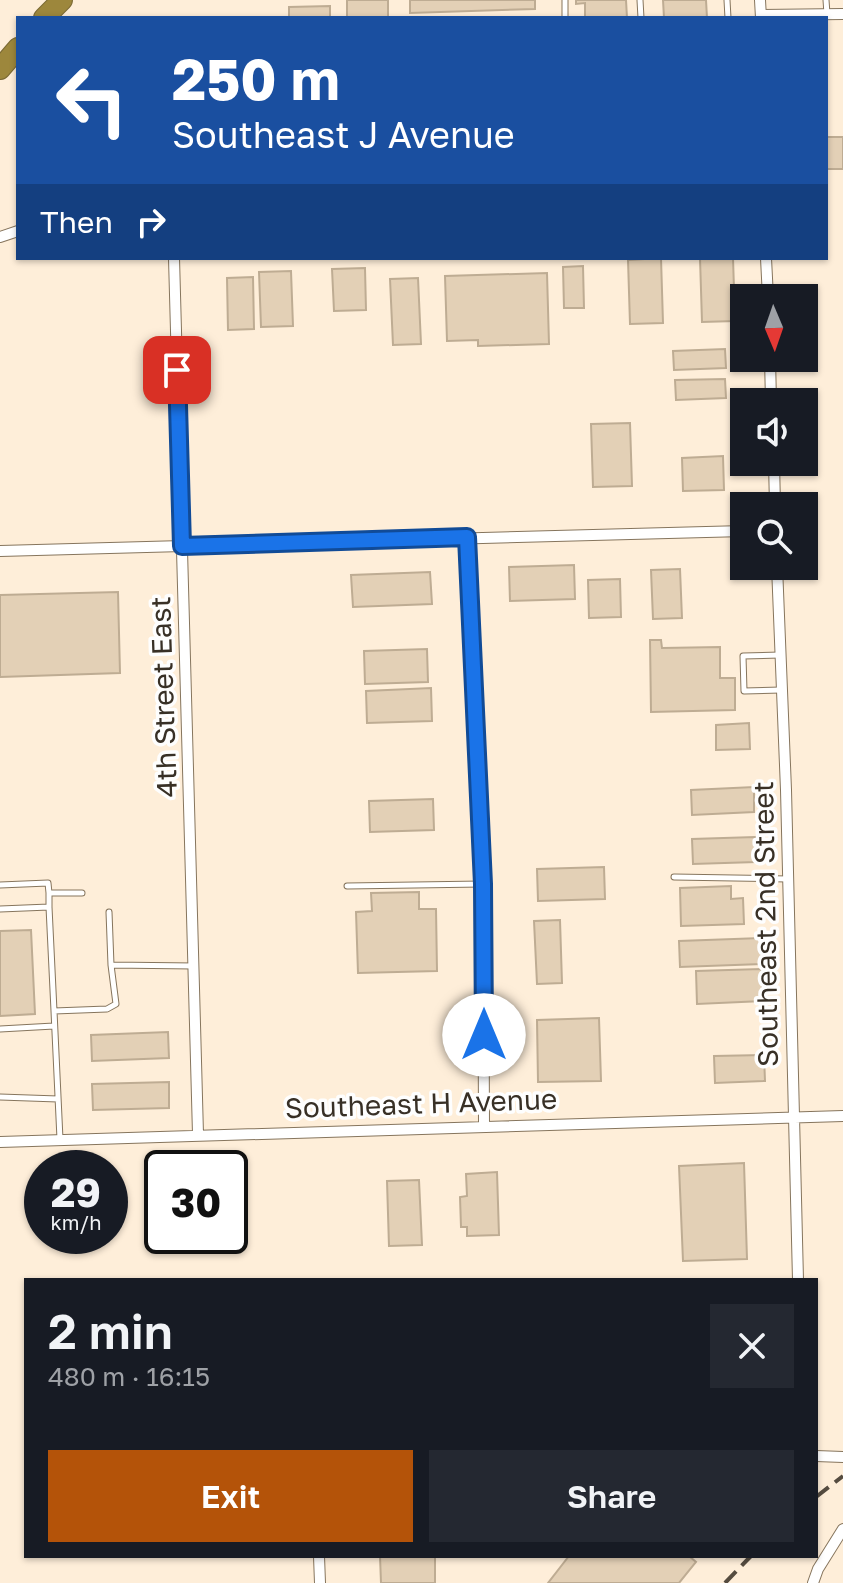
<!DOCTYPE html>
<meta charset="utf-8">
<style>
:root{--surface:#171b24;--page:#242831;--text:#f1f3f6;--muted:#9ea1a6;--accent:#b45309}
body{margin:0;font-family:"Golos Text",sans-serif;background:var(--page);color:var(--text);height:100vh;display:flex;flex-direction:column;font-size:30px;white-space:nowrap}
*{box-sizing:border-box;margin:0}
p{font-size:26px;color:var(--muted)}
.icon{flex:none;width:44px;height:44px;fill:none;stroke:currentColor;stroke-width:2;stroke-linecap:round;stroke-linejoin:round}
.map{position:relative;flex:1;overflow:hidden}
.side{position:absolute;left:24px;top:1278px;width:794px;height:280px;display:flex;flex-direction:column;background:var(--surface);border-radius:0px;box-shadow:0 2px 6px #0004}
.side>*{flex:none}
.top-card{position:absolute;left:16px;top:16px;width:812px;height:244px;border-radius:0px;box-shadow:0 2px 6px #0004;background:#1a4fa0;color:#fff;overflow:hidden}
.needle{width:52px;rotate:178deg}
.buttons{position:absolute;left:730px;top:284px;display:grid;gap:16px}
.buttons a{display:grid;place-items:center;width:88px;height:88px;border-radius:0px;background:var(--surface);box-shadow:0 2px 6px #0004;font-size:40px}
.speed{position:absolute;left:24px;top:1150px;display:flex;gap:16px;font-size:40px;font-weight:700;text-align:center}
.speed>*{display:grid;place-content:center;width:104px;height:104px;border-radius:50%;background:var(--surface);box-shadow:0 2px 6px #0004;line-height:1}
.speed small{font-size:20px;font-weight:400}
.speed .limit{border:4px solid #111;border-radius:12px;background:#fff;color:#111}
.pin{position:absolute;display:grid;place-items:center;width:68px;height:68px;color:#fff;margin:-34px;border-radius:16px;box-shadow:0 4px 12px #0006}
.me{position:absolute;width:88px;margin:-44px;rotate:0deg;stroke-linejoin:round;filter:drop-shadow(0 0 6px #0008)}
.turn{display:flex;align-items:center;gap:28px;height:168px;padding:0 24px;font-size:36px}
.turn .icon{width:104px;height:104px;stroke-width:2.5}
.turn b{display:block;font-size:56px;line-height:68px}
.then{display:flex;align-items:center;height:76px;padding:0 24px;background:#0003;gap:16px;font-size:30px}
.round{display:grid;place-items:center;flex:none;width:84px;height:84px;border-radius:0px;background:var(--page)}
.summary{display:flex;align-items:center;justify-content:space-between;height:136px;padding:0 24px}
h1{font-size:48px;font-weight:600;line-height:60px}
.action{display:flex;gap:16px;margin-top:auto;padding:16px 24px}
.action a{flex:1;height:92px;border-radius:0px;background:var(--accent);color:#fff;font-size:32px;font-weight:600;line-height:92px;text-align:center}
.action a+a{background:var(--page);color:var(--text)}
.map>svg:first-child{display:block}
.building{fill:#e3d0b6;stroke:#beac93;stroke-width:2}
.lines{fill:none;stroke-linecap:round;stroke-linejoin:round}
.lane-casing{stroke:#86755d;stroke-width:7}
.street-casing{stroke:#86755d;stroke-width:12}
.highway-casing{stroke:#7a6934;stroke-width:22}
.lane{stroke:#fff;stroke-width:5}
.street{stroke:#fff;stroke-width:10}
.highway{stroke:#9d873c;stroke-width:20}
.rail{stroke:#554c40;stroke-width:4;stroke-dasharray:16 8;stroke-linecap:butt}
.route-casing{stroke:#114b97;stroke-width:20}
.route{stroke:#1a73e8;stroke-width:14}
.labels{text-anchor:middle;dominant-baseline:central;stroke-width:7;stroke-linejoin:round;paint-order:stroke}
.street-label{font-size:28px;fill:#383026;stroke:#fefefe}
</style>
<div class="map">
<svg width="843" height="1583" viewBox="0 0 843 1583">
<rect width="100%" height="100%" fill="#feeed9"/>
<!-- building -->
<path class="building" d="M347,0H388V18H347Z
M410,0H535V9L410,13Z
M576,0H626L627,18H585V3L576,4Z
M663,0H706L707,18H664Z
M330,6V18H289V7Z
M826,137H843V169H826Z
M661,258L663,323L630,324L628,260Z
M700,258H733L735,321L702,322Z
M583,266L584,308H564L563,267Z
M365,268L366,310L334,311L332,269Z
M291,271L293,326L261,327L259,272Z
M547,273L549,344L478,346V340L447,341L445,276Z
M253,277L254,329L228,330L227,278Z
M418,278L421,344L393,345L390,279Z
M725,349L726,368L674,370L673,351Z
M725,379L726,398L676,400L675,380Z
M630,423L632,486L593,487L591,424Z
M723,456L724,490L683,491L682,458Z
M574,565L575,599L510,601L509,567Z
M680,569L682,618L653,619L651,570Z
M430,572L432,604L353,607L351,575Z
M620,579L621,617L589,618L588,580Z
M118,592L120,673L0,677V595Z
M650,640H661L662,648L720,647V678H735V710L651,712Z
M427,649L428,682L365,684L364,651Z
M431,688L432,721L367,723L366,691Z
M749,723L750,749L716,750V725Z
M754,787V812L692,815L691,790Z
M433,799L434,830L370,832L369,801Z
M755,837L756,862L693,864L692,839Z
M604,867L605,899L538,901L537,869Z
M731,886V899L743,898L744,924L681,926L680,888Z
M419,892V909H436L437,971L358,973L356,912L372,911L371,893Z
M560,920L562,983L537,984L534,921Z
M31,930L35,1014L0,1016V931Z
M761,938L762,964L680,967L679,941Z
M761,969L763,1001L697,1004L696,971Z
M599,1018L601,1081L538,1082L537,1020Z
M168,1032L169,1058L92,1061L91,1035Z
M764,1055L765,1081L715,1083L714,1056Z
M169,1082V1108L93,1110L92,1084Z
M744,1163L747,1259L683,1261L679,1166Z
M497,1172L499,1235L467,1236V1227H461L460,1197L467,1196L466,1174Z
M419,1180L422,1245L389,1246L387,1181Z
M380,1556H435V1583H381Z
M569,1556H689L696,1562L679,1583H548Z"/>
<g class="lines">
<defs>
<path id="lane" d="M565,0V18
M640,0L641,18
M727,0L728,18
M826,0L827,14
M780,655L743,656L744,691L781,690
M674,877L788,879
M0,885L48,883L49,893
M347,886L482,884
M49,907V893H82
M0,909L49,907L54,1011
M109,912L111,965L194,966
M0,1029L54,1026
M0,1097L58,1099
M60,1139L54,1011L107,1009L116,1004L111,965"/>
<path id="street" d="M760,0L761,18
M761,15L843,14
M0,237L18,231
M174,258L198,1134
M766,258L768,298
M770,358L771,402
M774,462L775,506
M467,537L483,884L484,1125
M0,551L744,531
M777,566L786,790L798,1280
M0,1142L843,1116
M816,1456L843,1457
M319,1556L320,1583
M813,1583L818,1569L843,1529"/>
<path id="highway" d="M44,18L62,0
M0,69L18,48"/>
</defs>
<!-- lane casing -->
<use href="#lane" class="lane-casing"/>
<!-- street casing -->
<use href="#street" class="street-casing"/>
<!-- highway casing -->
<use href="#highway" class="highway-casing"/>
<!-- lane -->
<use href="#lane" class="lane"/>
<!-- street -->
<use href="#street" class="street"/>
<!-- highway -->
<use href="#highway" class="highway"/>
<!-- rail -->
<path class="rail" d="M816,1497L843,1476
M725,1583L751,1556"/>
</g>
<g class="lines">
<defs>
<path id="route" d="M177,370L182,546L467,537L483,884L484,1035"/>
</defs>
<!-- route casing -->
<use href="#route" class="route-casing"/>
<!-- route -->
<use href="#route" class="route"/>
</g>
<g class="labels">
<!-- street labels -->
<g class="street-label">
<text transform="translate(163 697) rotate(-92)">4th Street East</text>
<text transform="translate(765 924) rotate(-91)">Southeast 2nd Street</text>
<text transform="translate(421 1103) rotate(-2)">Southeast H Avenue</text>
</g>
</g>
</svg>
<div class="buttons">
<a><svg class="needle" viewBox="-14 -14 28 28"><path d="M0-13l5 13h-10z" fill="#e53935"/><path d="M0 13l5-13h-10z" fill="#9ea1a6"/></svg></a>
<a><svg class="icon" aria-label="sound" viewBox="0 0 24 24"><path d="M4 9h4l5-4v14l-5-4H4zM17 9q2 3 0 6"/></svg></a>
<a><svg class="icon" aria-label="search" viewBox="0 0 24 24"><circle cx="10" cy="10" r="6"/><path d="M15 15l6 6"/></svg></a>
</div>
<div class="speed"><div>29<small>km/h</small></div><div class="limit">30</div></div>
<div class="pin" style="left:177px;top:370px;background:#d93025"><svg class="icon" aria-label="arrive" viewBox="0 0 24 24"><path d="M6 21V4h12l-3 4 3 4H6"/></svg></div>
<svg class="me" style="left:484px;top:1035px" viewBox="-20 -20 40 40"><circle r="19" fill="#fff"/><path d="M0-13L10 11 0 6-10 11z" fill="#1a73e8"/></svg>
<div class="top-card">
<div class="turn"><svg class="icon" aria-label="left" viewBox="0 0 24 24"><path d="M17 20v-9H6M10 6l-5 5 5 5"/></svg><div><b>250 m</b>Southeast J Avenue</div></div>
<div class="then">Then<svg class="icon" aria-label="right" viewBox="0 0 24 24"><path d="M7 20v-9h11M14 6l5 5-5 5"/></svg></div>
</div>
<section class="side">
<div class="summary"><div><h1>2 min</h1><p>480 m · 16:15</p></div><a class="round"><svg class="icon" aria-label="close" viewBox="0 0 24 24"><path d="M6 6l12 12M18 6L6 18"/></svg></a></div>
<div class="action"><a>Exit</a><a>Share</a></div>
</section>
</div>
